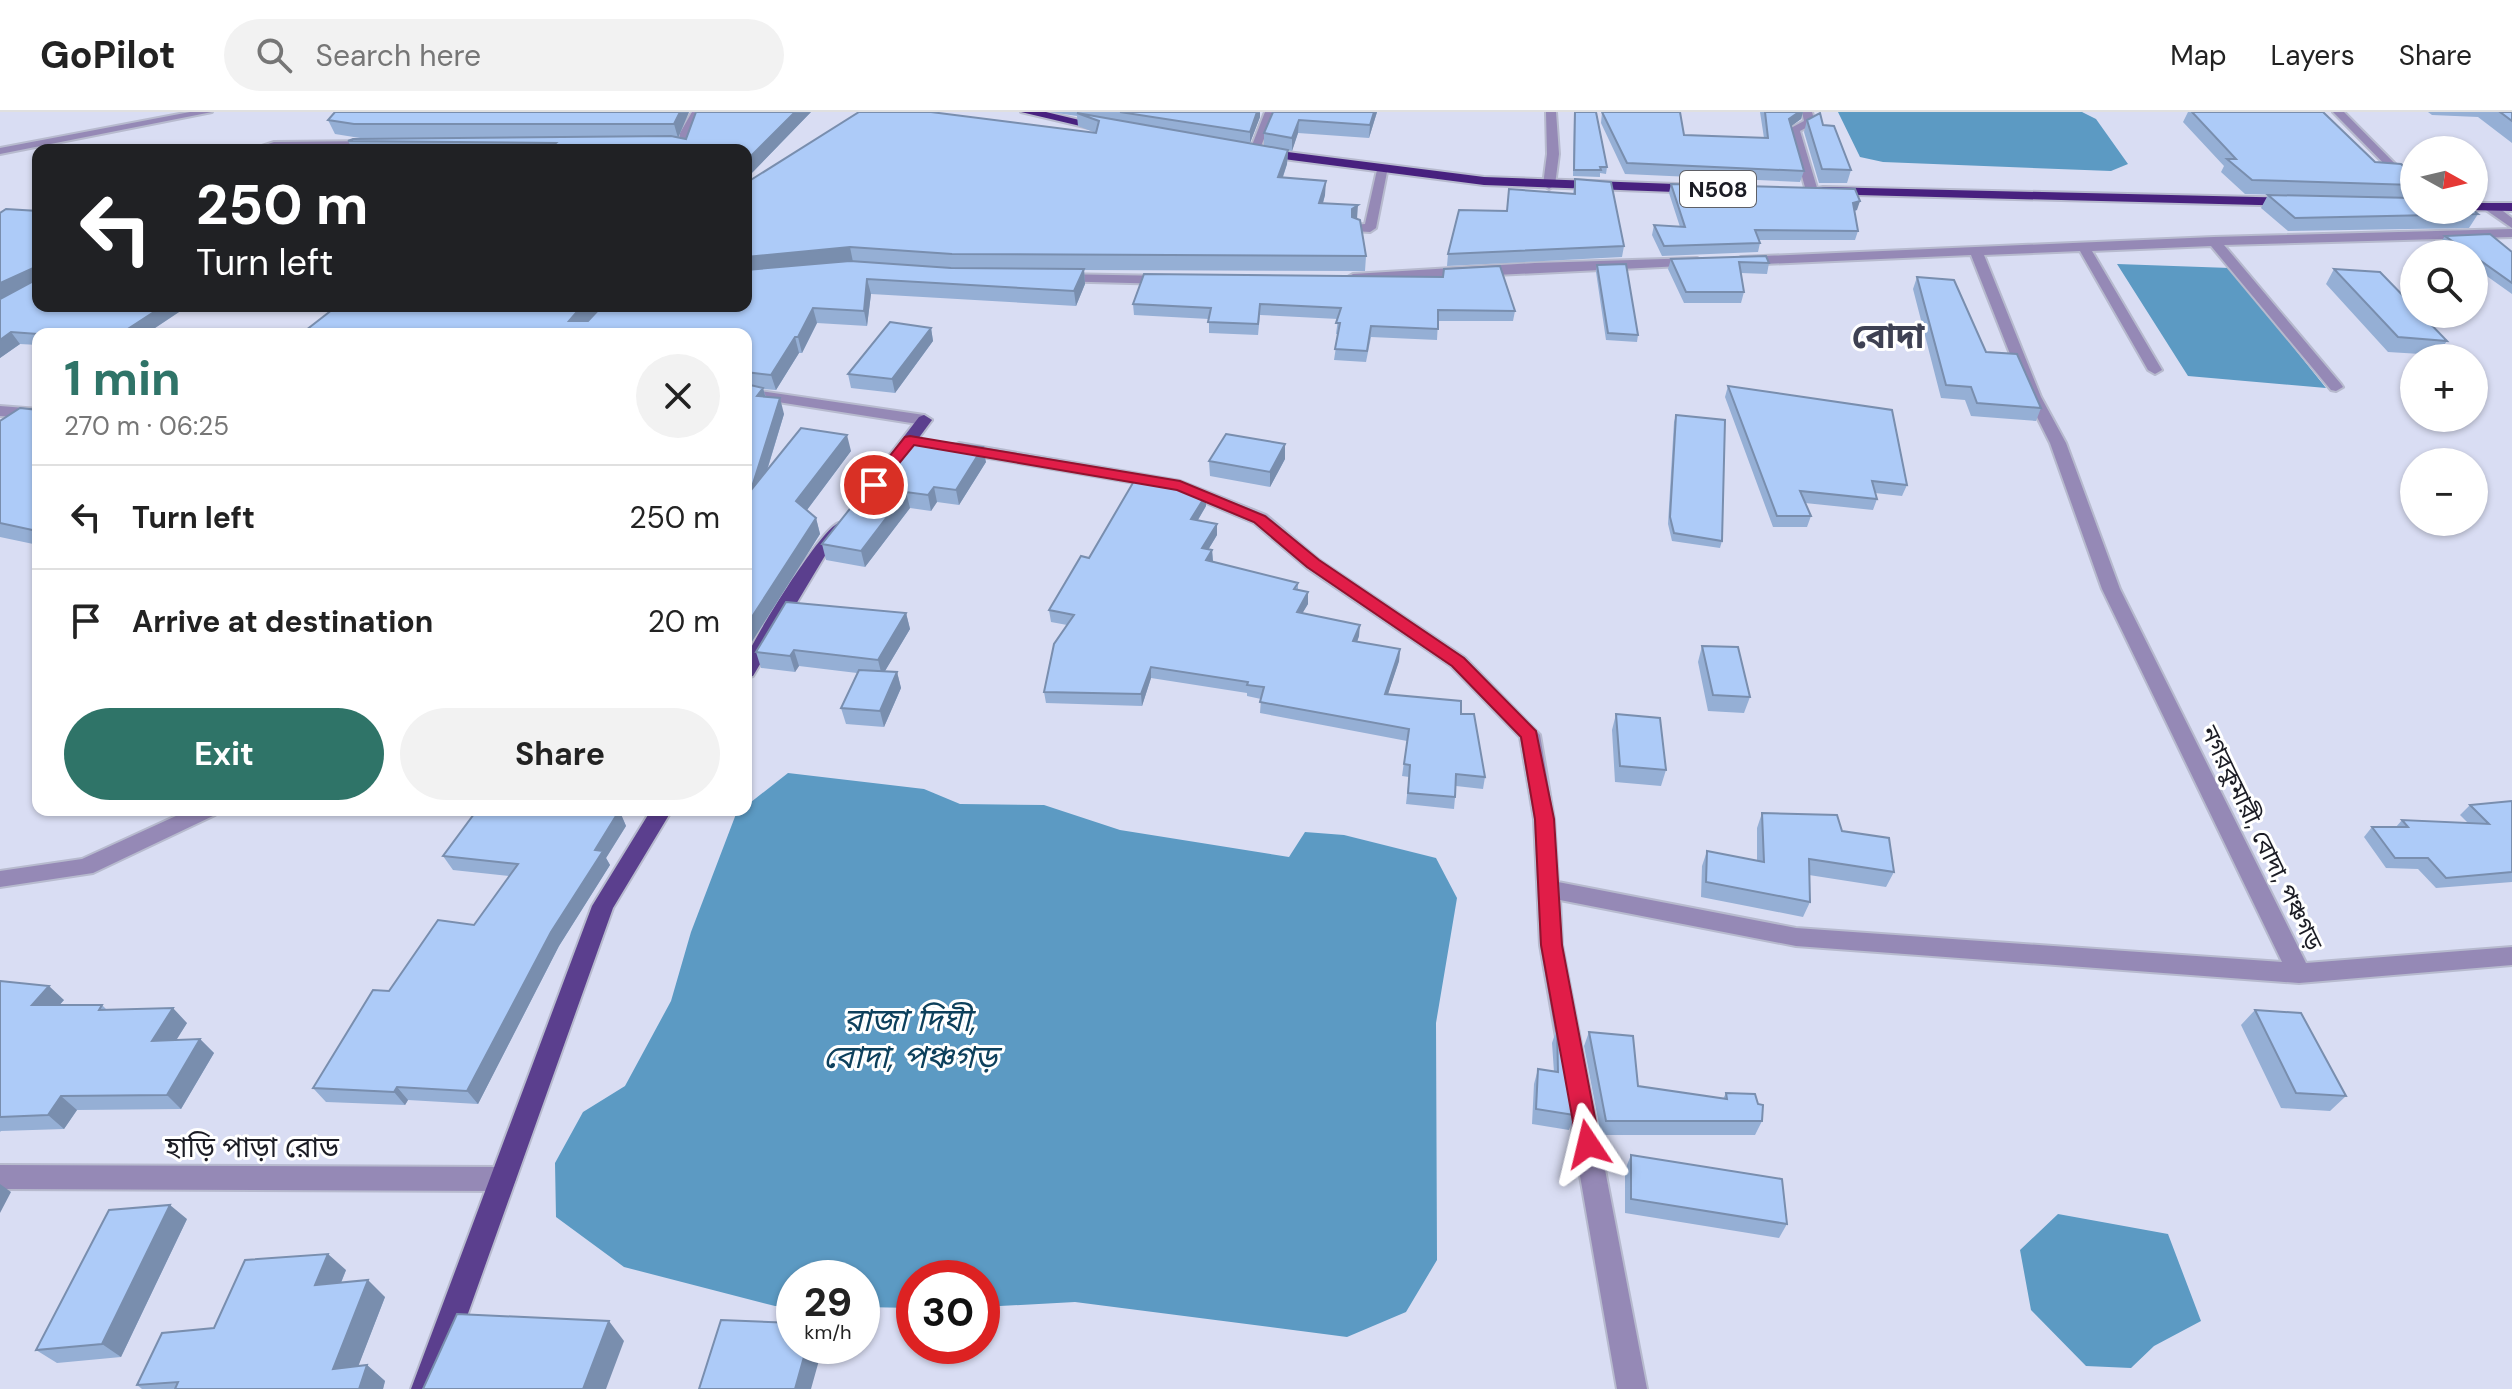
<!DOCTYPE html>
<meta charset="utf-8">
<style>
:root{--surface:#fff;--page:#f2f2f2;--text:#222;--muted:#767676;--line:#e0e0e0;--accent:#2f7468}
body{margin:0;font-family:"DM Sans","Noto Sans Bengali",sans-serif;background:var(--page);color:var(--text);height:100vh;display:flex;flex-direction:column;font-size:30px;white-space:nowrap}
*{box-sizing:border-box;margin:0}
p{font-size:26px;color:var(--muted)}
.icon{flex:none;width:44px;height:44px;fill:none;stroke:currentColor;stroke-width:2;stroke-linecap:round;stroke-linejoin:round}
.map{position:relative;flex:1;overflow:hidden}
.sheet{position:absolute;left:32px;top:216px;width:720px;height:488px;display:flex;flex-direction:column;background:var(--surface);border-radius:16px;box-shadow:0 2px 6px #0004}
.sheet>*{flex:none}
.top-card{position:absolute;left:32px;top:32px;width:720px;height:168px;border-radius:16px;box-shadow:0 2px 6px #0004;background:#202124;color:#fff;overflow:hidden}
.needle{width:52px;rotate:98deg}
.fabs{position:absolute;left:2400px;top:24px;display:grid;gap:16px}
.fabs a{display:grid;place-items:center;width:88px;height:88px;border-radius:50%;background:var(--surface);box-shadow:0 2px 6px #0004;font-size:40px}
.speed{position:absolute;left:776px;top:1148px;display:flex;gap:16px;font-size:40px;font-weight:700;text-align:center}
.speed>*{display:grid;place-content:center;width:104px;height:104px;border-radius:50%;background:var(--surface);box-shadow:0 2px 6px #0004;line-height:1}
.speed small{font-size:20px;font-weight:400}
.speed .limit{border:12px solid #d22;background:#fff;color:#111}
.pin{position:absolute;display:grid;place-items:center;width:68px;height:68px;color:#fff;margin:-34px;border:4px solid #fff;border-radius:50%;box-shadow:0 2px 8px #0007}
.me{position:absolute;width:88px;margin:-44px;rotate:350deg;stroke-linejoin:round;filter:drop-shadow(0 0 6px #0008)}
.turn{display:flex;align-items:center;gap:28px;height:168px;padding:0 32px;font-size:36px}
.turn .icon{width:104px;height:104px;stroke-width:2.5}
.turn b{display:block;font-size:56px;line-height:68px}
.round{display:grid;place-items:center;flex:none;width:84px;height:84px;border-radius:42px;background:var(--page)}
.overview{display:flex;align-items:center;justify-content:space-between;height:136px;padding:0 32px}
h1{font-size:48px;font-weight:700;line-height:60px;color:var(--accent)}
.action{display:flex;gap:16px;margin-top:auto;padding:16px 32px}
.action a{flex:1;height:92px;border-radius:48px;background:var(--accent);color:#fff;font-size:32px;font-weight:700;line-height:92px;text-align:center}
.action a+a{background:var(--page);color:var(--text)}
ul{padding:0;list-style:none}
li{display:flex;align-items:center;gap:24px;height:104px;padding:0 32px;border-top:2px solid var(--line)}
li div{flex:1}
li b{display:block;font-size:30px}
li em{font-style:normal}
header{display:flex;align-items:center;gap:48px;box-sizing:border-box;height:112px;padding:0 40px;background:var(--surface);border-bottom:2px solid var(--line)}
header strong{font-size:38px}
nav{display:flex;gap:44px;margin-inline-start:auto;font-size:28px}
.search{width:560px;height:72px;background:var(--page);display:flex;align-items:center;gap:20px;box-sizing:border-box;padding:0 28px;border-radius:44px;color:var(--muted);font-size:30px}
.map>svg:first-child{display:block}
.water{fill:#5c9ac3}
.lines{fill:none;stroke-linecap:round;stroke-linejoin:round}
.minor-casing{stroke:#b7bace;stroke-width:4}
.major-casing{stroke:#b7bace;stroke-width:4}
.highway-casing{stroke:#b7bace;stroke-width:4}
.minor{fill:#9589b6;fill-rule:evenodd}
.major{fill:#5b3f8e;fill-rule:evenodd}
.highway{fill:#48217f;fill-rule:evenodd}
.wall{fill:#95afd5}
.shaded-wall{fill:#798eae}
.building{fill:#adcbf8;stroke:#798eae;stroke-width:2}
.route{fill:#e11d48;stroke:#92132f;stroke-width:2}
.labels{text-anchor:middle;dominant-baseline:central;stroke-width:6;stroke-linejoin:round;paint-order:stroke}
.shield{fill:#fff;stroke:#5f6066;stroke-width:2}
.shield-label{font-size:22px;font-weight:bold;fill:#1b1c24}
.street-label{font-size:24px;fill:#1b1c24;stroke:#fff}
.near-street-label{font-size:28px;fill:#1b1c24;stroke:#fff}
.near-water-label{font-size:32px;font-style:italic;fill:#0d405c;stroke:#fff}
.far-town-label{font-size:34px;font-weight:bold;fill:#3e4153;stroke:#fff}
</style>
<header>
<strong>GoPilot</strong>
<div class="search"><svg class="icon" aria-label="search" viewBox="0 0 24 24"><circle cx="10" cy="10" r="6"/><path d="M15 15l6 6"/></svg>Search here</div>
<nav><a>Map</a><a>Layers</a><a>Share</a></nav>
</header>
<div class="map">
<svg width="2512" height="1277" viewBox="0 0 2512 1277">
<rect width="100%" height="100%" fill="#d9ddf3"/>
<!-- water -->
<path class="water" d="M1838,0H2082L2096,7L2128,52L2111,59L1883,50L1860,45Z
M2117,152L2230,156L2326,276L2188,264Z
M788,661L924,677L960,692L1044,693L1120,718L1289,745L1305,720L1344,723L1436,746L1457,786L1436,911L1437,1148L1406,1200L1347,1225L1075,1190L982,1195V1166H914V1196L862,1195V1166H794V1194H775L624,1155L556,1105L555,1051L583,1000L625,974L671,889L691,820L736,702L746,698V694Z
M2058,1102L2168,1122L2201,1209L2154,1234L2131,1256L2086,1254L2031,1198L2020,1138Z"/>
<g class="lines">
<defs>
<path id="minor" d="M190,0H212L0,42V36Z
M692,0H702L692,21L690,38H678L680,21Z
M1265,0H1275L1259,39L1249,41Z
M1546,0H1556L1559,42L1555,73L1549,77L1543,73L1547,42Z
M1802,0H1812L1815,11L1800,19L1818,79L1812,83L1806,79L1789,17L1804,9Z
M2333,0H2344L2414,71V82Z
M375,29L381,32L379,34L250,38L274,30Z
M1377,58L1387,60L1376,116L1370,120L1354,119V113L1365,112Z
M2486,92H2494L2512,106V116L2486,98Z
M2512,117V125L2224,133L2341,272L2343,275L2336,279L2331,278L2211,134L2092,139L2162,258L2155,262L2148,258L2080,139L1984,143L2041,285L2066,331L2120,477L2306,851L2512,835V853L2299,871L1796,834L1560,788L1562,833L1647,1277H1617L1540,833L1534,707L1520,625L1451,554L1307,456L1254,411L1176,378L959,341L951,336L959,331L1180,369L1266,403L1319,448L1465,546L1540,623L1554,707L1558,770L1796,816L2282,850L2102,477L2050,331L2027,285L1971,143L1741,153L1735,149L1741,145L2214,125Z
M1697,146L1703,150L1702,153L1353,170L1346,166L1353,162L1535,151Z
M1057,162L1169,164L1176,168L1169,172L1052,169L1050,166Z
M746,277L924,303L932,308L924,313L746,285Z
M0,294L38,297V307L0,304Z
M189,698H218L215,703L93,761L0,775V759L82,747Z
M0,1053L503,1055L512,1058L516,1067L512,1076L503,1079L0,1077Z"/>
<path id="major" d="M924,303L932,308L901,350H889V344L919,305Z
M839,411L847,416L826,442L753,564L746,566C746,558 745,549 748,542C757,521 822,415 839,411Z
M651,698H672L613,796L441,1277H411L592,794Z"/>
<path id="highway" d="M1021,0H1046L1117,17L1110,21Z
M1257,36L1484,65L1703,73L1710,77L1703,81L1484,73L1252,43V37Z
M1823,75L2298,86L2305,90L2298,94L1818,82V76Z
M2474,91H2512V99L2469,98H2474Z"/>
</defs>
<!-- minor casing -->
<use href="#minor" class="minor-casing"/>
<!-- major casing -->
<use href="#major" class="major-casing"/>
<!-- highway casing -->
<use href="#highway" class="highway-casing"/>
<!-- minor -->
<use href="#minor" class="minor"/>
<!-- major -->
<use href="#major" class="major"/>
<!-- highway -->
<use href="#highway" class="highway"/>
</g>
<!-- wall -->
<path class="wall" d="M335,0H689L678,26L686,27L811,0L746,67V38H353L348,29L360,26L335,22L328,8Z
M1050,0H1260V5L1250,31L1288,38L1287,52L1283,65L1325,83L1323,91L1357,107L1366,144L1365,159L1084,158L1085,172L1076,194L871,182L867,214L817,211L802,241H799L776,278L763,277L766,285L784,302L767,359L851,339L807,398L816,406L820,422L746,539V222L601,194L746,71L1096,21L1078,14L1077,4Z
M1273,0H1377L1369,26L1298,21L1292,39L1264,34V21Z
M1574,0H1596L1607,55L1606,62L1600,61V65L1573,64Z
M1602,0H1680L1684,23L1764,26L1760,0H1803L1801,7L1791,14L1804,59L1800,70L1625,62L1601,11Z
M2188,0H2323L2375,50L2414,64V86L2245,82L2221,60L2224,54L2183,10Z
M2428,0H2512V31L2478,5L2432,3Z
M1807,8L1823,13L1851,58L1847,71H1819L1804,20Z
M1575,67L1624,134L1622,145L1447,154L1448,142L1507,99L1573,82Z
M1671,72L1857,98L1854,99L1858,119L1855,128H1759L1760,131L1758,140L1662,144L1652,123L1654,113L1680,115L1669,81Z
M2268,83L2478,102L2469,116L2288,119L2261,96Z
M0,101L38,194H184L185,196L146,222H38V233L20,232L0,246Z
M2445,124L2512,140V182L2474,155V142H2456L2440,131Z
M1671,147L1769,151L1767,162L1741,161L1744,180L1741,191H1684L1668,157Z
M1597,153L1638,223L1637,230L1606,228L1596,160Z
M2334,157L2447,229L2437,243L2388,240L2326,172Z
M1144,162L1515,199L1513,209H1438L1437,228L1371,225L1366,250L1334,248L1338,222H1336L1338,207L1260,203L1258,223L1209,221V207L1134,203L1133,192Z
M1917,165L1986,240L2041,296L2036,309L1971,304L1965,288L1941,286L1913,177Z
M931,216L933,229L895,281L851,276L848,262Z
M1728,274L1907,373L1902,384L1875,381L1877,387L1873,398L1805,391L1811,404L1807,415H1773L1725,285Z
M38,298V433L0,425V309Z
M1676,303L1722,429L1720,436L1672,429L1668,412L1674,310Z
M906,326L986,350L959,393L937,390L931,399L910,396L865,455L826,448L822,432Z
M1285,332V347L1270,375L1210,364L1209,349Z
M1206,394L1198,408L1217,423L1208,438H1212L1213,450L1298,471V478L1308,480V492L1302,501L1359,524L1357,530L1400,537L1399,549L1388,582L1461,602L1485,665L1483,677L1456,674L1454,697L1406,692L1409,665L1402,664L1407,629L1260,601L1261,587L1247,584V581L1151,566L1142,594L1046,591L1044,580L1067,513L1051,510L1049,498L1089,446Z
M906,501L910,517L885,559L897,560L901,576L884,615L846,612L841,596L857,561L799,554L795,560L761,556L756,540Z
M1702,534L1750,585L1744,601L1708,599L1698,550Z
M1616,602L1666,658L1661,674L1615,670L1612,618Z
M2512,689V770L2436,776L2418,757L2386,756L2364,725L2372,715H2396L2402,708L2468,711L2460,703L2470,693Z
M620,700L626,714L606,746L610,753L559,834L478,992L408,988L405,993L326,990L313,976L389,879L474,813L509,764L453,758L443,744Z
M1762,701L1842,719L1894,760L1886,775L1809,763L1810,790L1803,805L1701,785L1702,754L1707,739L1757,749V716Z
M0,869L64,888L59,893H102L107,898L187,911L176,928L200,927L214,941L181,997L77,998L64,1017L1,1019L0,1020Z
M2255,898L2346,984L2330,999L2281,996L2241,913Z
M1557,916L1574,1003L1569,1018L1532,1012L1534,972L1538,957L1554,960L1552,931Z
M1589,920L1638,974L1723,987L1726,981L1762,1009L1755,1023H1601L1584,934Z
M1631,1043L1787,1112L1779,1126L1625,1101V1058Z
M187,1107L121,1245L57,1251L36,1238Z
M346,1158L341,1171L385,1185L358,1254L367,1253L385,1269L383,1277H142L137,1273L214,1216Z"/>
<!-- shaded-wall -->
<path class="shaded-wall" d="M680,0H689L678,26L674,12Z
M795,0H811L746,67V49Z
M1257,0H1260V5L1250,31V20Z
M1374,0H1377L1369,26L1370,13Z
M1799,0H1803L1801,7L1786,18L1789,7Z
M1299,8L1298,21L1292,39V26Z
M1288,38L1287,52L1278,79V65Z
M1326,69L1325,83L1319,105V91Z
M1860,89L1857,98L1850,100L1853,91Z
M1358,93L1357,107L1352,111V97Z
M850,135L853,150L746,160V145Z
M33,156L38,168L0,187V171Z
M1084,157L1085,172L1076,194L1074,179Z
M867,167L871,182L867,214L864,199Z
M163,194H184L185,196L146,222H120Z
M582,194H601L577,222L569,209Z
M813,196L817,211L802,241L798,225Z
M931,216L933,229L895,281L892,267Z
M11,220L20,232L0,246V228Z
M795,225L799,241L776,278L771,263Z
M763,276L767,291L757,284Z
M780,286L784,302L756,394L751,378Z
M847,323L851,339L801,406L796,389Z
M1285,332V347L1270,375V360Z
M983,335L986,350L959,393L956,378Z
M934,375L937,390L931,399L928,383Z
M906,380L910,396L865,455L861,439Z
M1206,383V394L1192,418L1191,407Z
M816,406L820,422L746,539V514Z
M1217,412V423L1202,448V436Z
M1212,438L1213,450L1206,448Z
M1308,480V492L1296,512L1297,500Z
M906,501L910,517L882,564L878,548Z
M1360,513L1359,524L1353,541V529Z
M1400,537L1399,549L1384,594L1385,582Z
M794,538L799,554L795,560L790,544Z
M1151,555V566L1142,594L1141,582Z
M897,560L901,576L884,615L880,599Z
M604,698H621L620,700L626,714L606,746L610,753L559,834L478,992L467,979L595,738Z
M49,874L64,888L47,907L32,893Z
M173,896L187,911L167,943L152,929Z
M200,927L214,941L181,997L167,983Z
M397,975L408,988L405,993L394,980Z
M61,984L77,998L64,1017L48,1003Z
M0,1072L11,1080L0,1101Z
M170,1093L187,1107L121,1245L102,1232Z
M328,1142L346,1158L333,1190L315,1173Z
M368,1168L385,1185L351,1273L333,1257Z
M609,1209L624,1229L606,1277H583Z
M807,1234H823L811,1277H795Z
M367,1253L385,1269L383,1277H359Z"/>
<!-- building -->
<path class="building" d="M335,0H680L674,12H354L328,8Z
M696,0H795L746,49V38H548L556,31L348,29L353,27L671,24L686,27Z
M859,0H931L1096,21L1099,9L1077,1L1288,38L1278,65L1326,69L1319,91L1358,93L1352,97V105L1360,108L1366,144L952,142L850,135L746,145V71Z
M1120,0H1257L1250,20Z
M1273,0H1374L1370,13L1299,8L1292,26L1264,21Z
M1575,0H1596L1607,55H1600L1601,58H1574Z
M1602,0H1680L1684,23L1768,26L1765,0H1799L1789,7L1804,59L1627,51Z
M2192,0H2323L2375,50L2401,52L2414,64V73L2252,68L2227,47H2236Z
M2500,0H2512V9Z
M1820,1L1823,13L1834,14L1851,58L1822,57L1807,8Z
M1575,67L1611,70L1624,134L1448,142L1459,98L1507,99L1509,77L1575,82Z
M1671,72L1855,77L1860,89L1853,91L1858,119L1755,118L1760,131L1664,134L1654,113L1685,115Z
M2268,83L2414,86V98H2473L2478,102L2295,106Z
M6,97L38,99V194H163L120,222H38L11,220L0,228V187L32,170L33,156L0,171V101Z
M2490,122L2512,140V171L2474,144V142H2471L2445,124Z
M1766,144L1769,151L1739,150L1744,180H1686L1671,147Z
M850,149L951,156L1084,157L1074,179L867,167L864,199L813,196L798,225H795L771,263L746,260V222H301L337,194H582L569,209H588L602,194H746V158Z
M1626,152L1638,223L1608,221L1597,153Z
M1500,154L1515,199L1438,198V217L1371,214L1367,239L1335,237L1340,211H1336L1341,196L1260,192L1258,212L1208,210L1211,196L1133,192L1144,162L1443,165L1444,157Z
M2334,157L2380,160L2414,195V202H2421L2447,229L2398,225Z
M1917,165L1954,168L1986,240L2017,242L2041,296L1977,291L1971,275L1946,273Z
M890,210L931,216L892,267L848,262Z
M746,272L763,276L757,284L780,286L751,378L801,316L847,323L796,389L816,406L746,514Z
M1728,274L1892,298L1907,373L1872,369L1877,387L1800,379L1811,404H1777Z
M20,296L38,298L37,419L0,411V309Z
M1676,303L1725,308L1722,429L1674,421L1670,405Z
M1226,322L1285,332L1270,360L1209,349Z
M906,326L983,335L956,378L934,375L928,383L906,380L861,439L822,432Z
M1134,369L1206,383L1191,407L1217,412L1202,436L1212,438L1206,448L1298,471L1294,477L1308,480L1297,500L1360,513L1353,529L1400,537L1385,582L1461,589V602H1474L1485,665L1456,662L1455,685L1408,681L1410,653L1404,652L1409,617L1260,590L1264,575L1247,573L1248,570L1151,555L1141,582L1044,580L1054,532L1074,503L1049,498L1081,444L1089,446Z
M786,490L906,501L878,548L794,538L790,544L756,540Z
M1702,534L1738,535L1750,585L1713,583Z
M859,558L897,560L880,599L841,596Z
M1616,602L1660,606L1666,658L1620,654Z
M2512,689V760L2446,766L2428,746H2395L2372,715H2408L2402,708L2489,712L2470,693Z
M477,698H607L619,699L595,738L603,739L551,820L467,979L397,975L394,980L313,976L373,878L389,879L438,808L474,813L518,752L443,744Z
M1762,701L1837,703L1842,719L1889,726L1894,760L1809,747L1810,790L1706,770L1707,739L1764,750Z
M0,869L49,874L32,893H102L99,898L173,896L152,929L200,927L167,983L61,984L48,1003L0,1005Z
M2255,898L2301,901L2346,984L2296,981Z
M1557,916L1574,1003L1536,997L1538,957L1558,960Z
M1589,920L1633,924L1638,974L1727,987L1726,981L1755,982L1758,992L1763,993L1762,1009H1606Z
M1631,1043L1782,1067L1787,1112L1631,1087Z
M170,1093L102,1232L36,1238L109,1098Z
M328,1142L315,1173L368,1168L333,1257L367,1253L359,1277H175L178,1270L137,1273L162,1221L214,1216L245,1148Z
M457,1202L609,1209L583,1277H423Z
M721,1208L794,1211V1234H807L795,1277H699Z"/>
<!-- route -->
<path class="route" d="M910,324L1180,369L1265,404L1319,448L1464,546L1536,619L1554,707L1562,833L1600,1032L1597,1039L1588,1042L1580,1039L1577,1032L1541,833L1535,707L1521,625L1452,554L1307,455L1254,410L1177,378L914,333L879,376H869V370L905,325Z"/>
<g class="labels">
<!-- shield labels -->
<rect class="shield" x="1680" y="59" width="76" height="36" rx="6"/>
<g class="shield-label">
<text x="1718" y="77">N508</text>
</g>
<!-- street labels -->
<g class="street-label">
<text transform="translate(2262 726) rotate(64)">নগরকুমারী, বোদা, পঞ্চগড়</text>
</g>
<!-- near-street labels -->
<g class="near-street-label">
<text x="252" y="1035">হাড়ি পাড়া রোড</text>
</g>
<!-- near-water labels -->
<g class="near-water-label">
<text x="910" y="908">রাজা দিঘী,<tspan x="910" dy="37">বোদা, পঞ্চগড়</tspan></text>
</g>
<!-- far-town labels -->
<g class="far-town-label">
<text x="1888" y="224">বোদা</text>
</g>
</g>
</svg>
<div class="fabs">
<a><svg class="needle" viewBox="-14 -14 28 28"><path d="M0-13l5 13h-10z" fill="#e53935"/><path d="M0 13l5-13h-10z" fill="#767676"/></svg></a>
<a><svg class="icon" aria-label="search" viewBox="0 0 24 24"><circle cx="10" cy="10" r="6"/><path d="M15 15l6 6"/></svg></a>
<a>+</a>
<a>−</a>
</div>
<div class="speed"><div>29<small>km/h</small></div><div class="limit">30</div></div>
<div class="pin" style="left:874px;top:373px;background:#d93025"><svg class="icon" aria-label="arrive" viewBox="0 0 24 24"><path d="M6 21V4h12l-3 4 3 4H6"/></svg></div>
<svg class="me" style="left:1588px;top:1032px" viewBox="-20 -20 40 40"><path d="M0-17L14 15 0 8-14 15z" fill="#e11d48" stroke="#fff" stroke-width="4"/></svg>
<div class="top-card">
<div class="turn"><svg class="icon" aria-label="left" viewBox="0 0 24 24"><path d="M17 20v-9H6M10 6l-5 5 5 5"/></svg><div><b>250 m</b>Turn left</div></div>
</div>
<section class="sheet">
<div class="overview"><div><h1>1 min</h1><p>270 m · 06:25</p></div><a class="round"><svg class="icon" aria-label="close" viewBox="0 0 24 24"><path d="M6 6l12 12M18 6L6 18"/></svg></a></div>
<ul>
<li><svg class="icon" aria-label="left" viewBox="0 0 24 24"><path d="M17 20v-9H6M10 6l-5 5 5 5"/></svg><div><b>Turn left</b></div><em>250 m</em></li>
<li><svg class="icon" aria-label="arrive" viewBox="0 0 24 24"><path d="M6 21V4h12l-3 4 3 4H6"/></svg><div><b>Arrive at destination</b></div><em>20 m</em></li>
</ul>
<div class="action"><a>Exit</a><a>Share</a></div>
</section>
</div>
